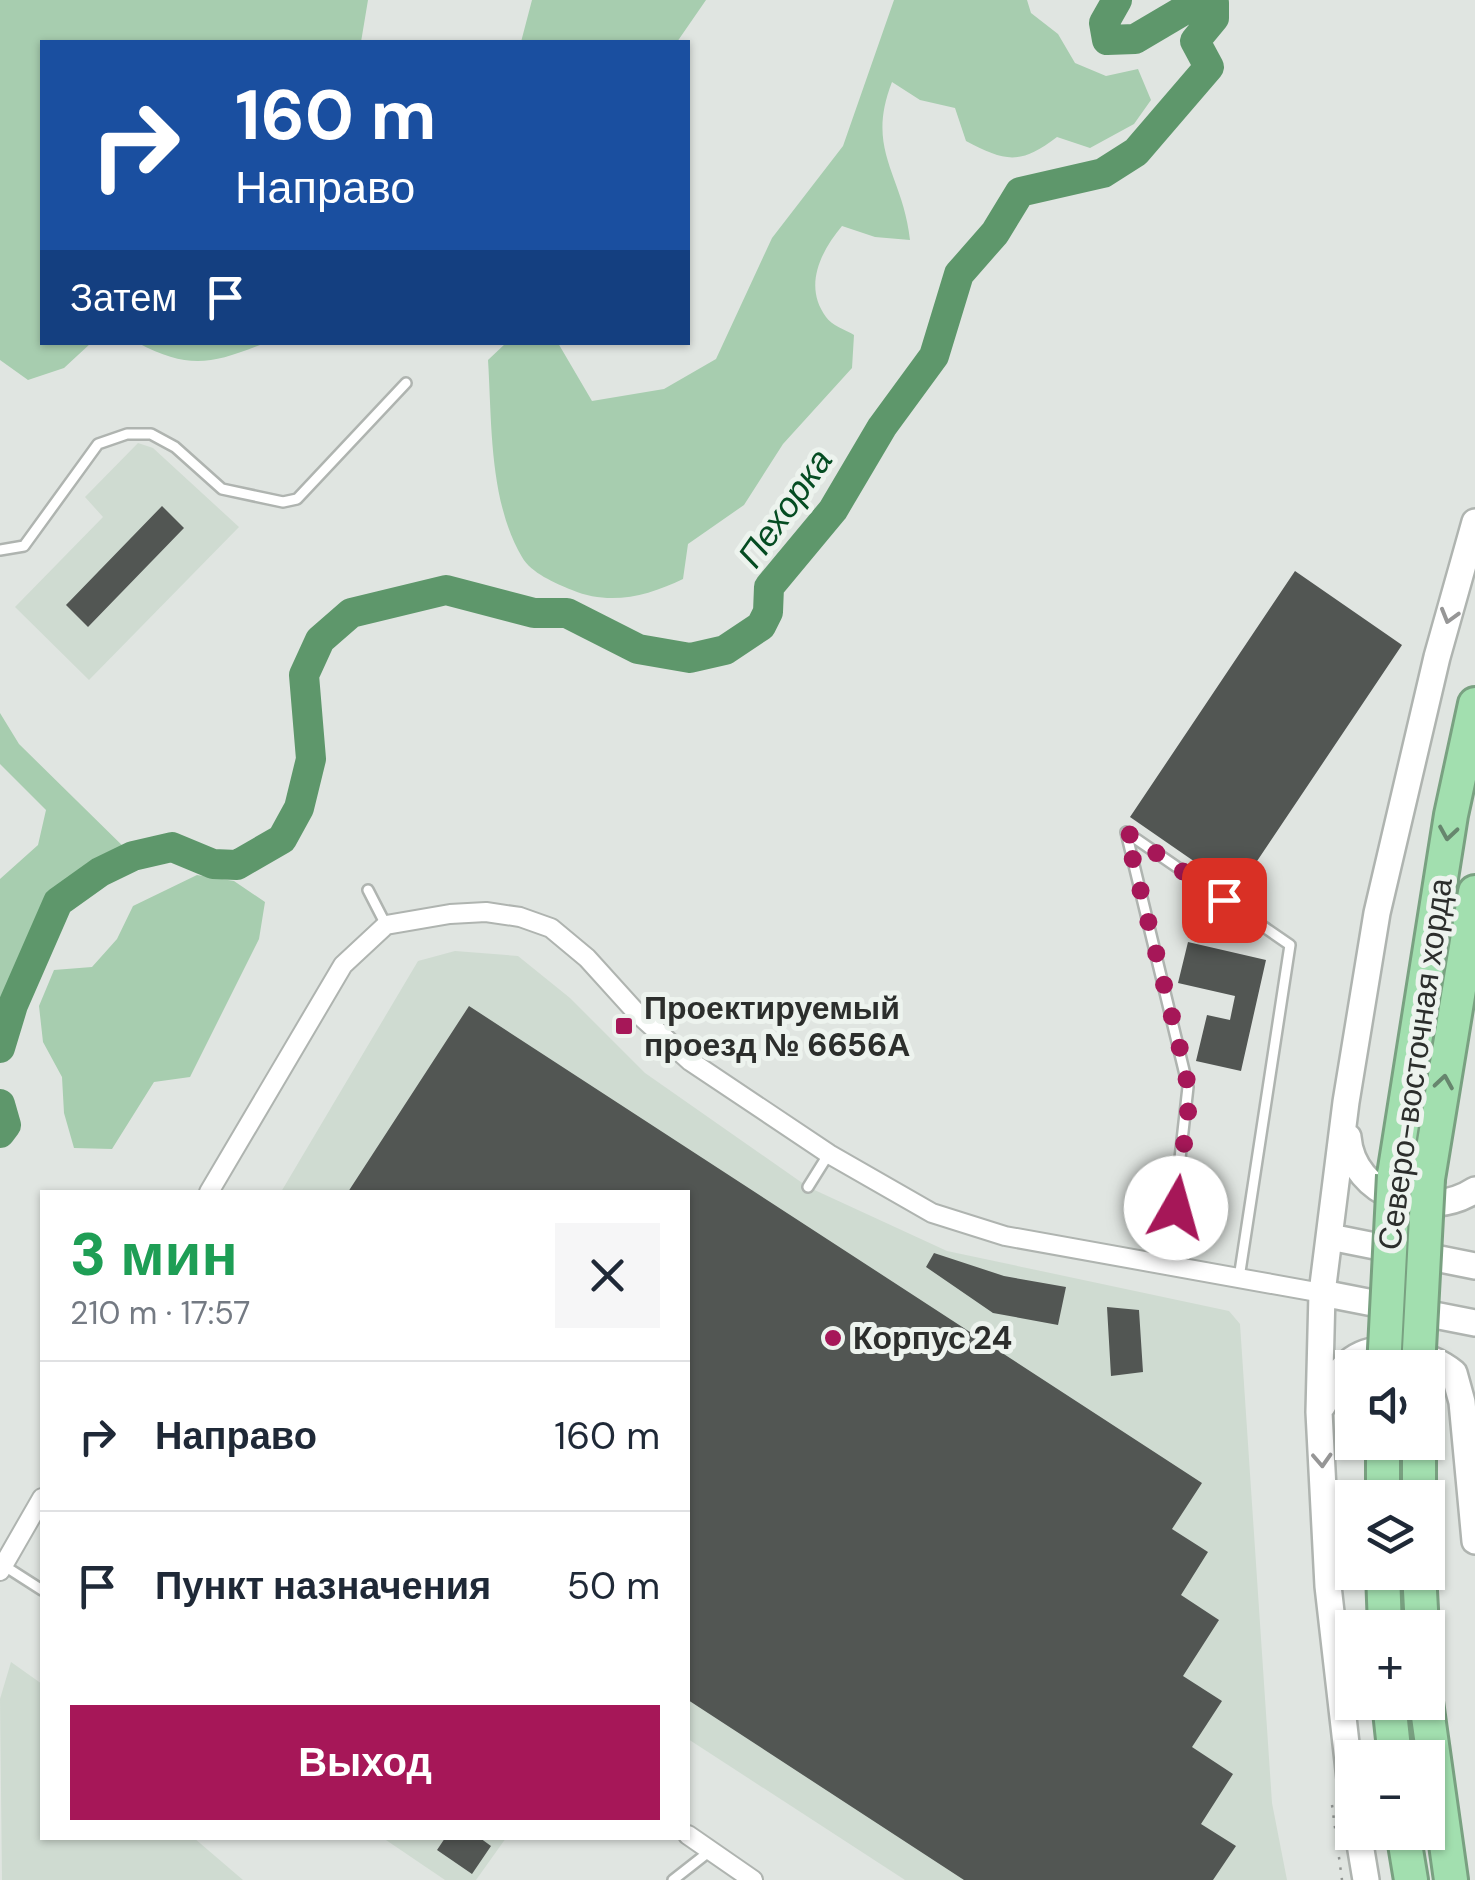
<!DOCTYPE html>
<html lang="ru">
<meta charset="utf-8">
<style>
:root{--surface:#fff;--page:#f6f6f7;--text:#1f2937;--muted:#747a83;--line:#e0e1e3;--accent:#a61758}
body{margin:0;font-family:"DM Sans",sans-serif;background:var(--page);color:var(--text);height:100vh;display:flex;flex-direction:column;font-size:38px;white-space:nowrap}
*{box-sizing:border-box;margin:0}
p{font-size:32px;color:var(--muted)}
.icon{flex:none;width:55px;height:55px;fill:none;stroke:currentColor;stroke-width:2;stroke-linecap:round;stroke-linejoin:round}
.map{position:relative;flex:1;overflow:hidden}
.sheet{position:absolute;left:40px;top:1190px;width:650px;height:650px;display:flex;flex-direction:column;background:var(--surface);border-radius:0px;box-shadow:0 2px 8px #0004}
.sheet>*{flex:none}
.hud{position:absolute;left:40px;top:40px;width:650px;height:305px;border-radius:0px;box-shadow:0 2px 8px #0004;background:#1a4fa0;color:#fff;overflow:hidden}
.controls{position:absolute;left:1335px;top:1350px;display:grid;gap:20px}
.controls a{display:grid;place-items:center;width:110px;height:110px;border-radius:0px;background:var(--surface);box-shadow:0 2px 8px #0004;font-size:50px}
.pin{position:absolute;display:grid;place-items:center;width:85px;height:85px;color:#fff;margin:-42px;border-radius:20px;box-shadow:0 5px 15px #0006}
.me{position:absolute;width:110px;margin:-55px;rotate:7deg;stroke-linejoin:round;filter:drop-shadow(0 0 8px #0008)}
.turn{display:flex;align-items:center;gap:35px;height:210px;padding:0 30px;font-size:45px}
.turn .icon{width:130px;height:130px;stroke-width:2.5}
.turn b{display:block;font-size:70px;line-height:85px}
.then{display:flex;align-items:center;height:95px;padding:0 30px;background:#0003;gap:20px;font-size:38px}
.round{display:grid;place-items:center;flex:none;width:105px;height:105px;border-radius:0px;background:var(--page)}
.summary{display:flex;align-items:center;justify-content:space-between;height:170px;padding:0 30px}
h1{font-size:60px;font-weight:800;line-height:75px;color:#1e9e55}
.button{display:flex;gap:20px;margin-top:auto;padding:20px 30px}
.button a{flex:1;height:115px;border-radius:0px;background:var(--accent);color:#fff;font-size:40px;font-weight:800;line-height:115px;text-align:center}
ul{padding:0;list-style:none}
li{display:flex;align-items:center;gap:30px;height:150px;padding:0 30px;border-top:2px solid var(--line)}
li div{flex:1}
li b{display:block;font-size:38px}
li em{font-style:normal}
.map>svg:first-child{display:block}
.built{fill:#cfdbd1}
.green{fill:#a7cdaf}
.lines{fill:none;stroke-linecap:round;stroke-linejoin:round}
.river{stroke:#5e976b;stroke-width:30}
.building{fill:#525653}
.lane-casing{stroke:#afb4b0;stroke-width:14}
.street-casing{stroke:#afb4b0;stroke-width:22}
.secondary-casing{stroke:#afb4b0;stroke-width:30}
.highway-casing{stroke:#79a181;stroke-width:38}
.path{stroke:#919592;stroke-width:2.5;stroke-dasharray:2.5 8;stroke-linecap:butt}
.lane{stroke:#fff;stroke-width:9}
.street{stroke:#fff;stroke-width:18}
.secondary{stroke:#fff;stroke-width:25}
.highway{stroke:#a2dfaf;stroke-width:32}
.highway-bridge-casing{stroke:#79a181;stroke-width:38;stroke-linecap:butt}
.highway-bridge{stroke:#a2dfaf;stroke-width:32}
.oneway{stroke:#969696}
.oneway2{stroke:#67866e}
.route{stroke:#a61758;stroke-width:18;stroke-dasharray:0 32.4}
.poi-dot{fill:#a61758;stroke:#edf3ee;stroke-width:4}
.labels{text-anchor:middle;dominant-baseline:central;stroke-width:10;stroke-linejoin:round;paint-order:stroke}
.poi-label{font-size:32px;font-weight:bold;fill:#2c2e2c;stroke:#edf3ee;text-anchor:start}
.street-label{font-size:32px;fill:#2c2e2c;stroke:#edf3ee}
.water-label{font-size:35px;font-style:italic;fill:#054c22;stroke:#edf3ee}
</style>
<div class="map">
<svg width="1475" height="1880" viewBox="0 0 1475 1880">
<rect width="100%" height="100%" fill="#e0e5e1"/>
<!-- built -->
<path class="built" d="M138,443L153,448L239,527L89,680L15,607L103,517L85,497Z
M455,951L518,956L570,998L645,1073L808,1187L947,1251L1229,1311L1240,1324L1272,1803L1287,1880H905L688,1739V1192H281L418,961Z
M11,1662L42,1684V1838H194L243,1880H2L0,1699Z
M383,1838H506L476,1880H445Z"/>
<!-- green -->
<path class="green" d="M0,0H368L361,42H42V342L91,343L64,368L28,380L0,360Z
M532,0H706L677,42H521Z
M894,0H1027L1031,13L1058,34L1075,63L1106,76L1138,69L1151,100L1134,124L1090,148L1057,137C1020,165 1006,162 966,141L955,108L920,100L892,82C865,151 903,174 910,240L875,237L842,226C821,251 803,286 826,317C831,325 846,330 854,335L852,368L783,444L744,505L688,544L683,579C648,596 610,606 572,590C555,583 531,573 522,557C489,501 492,423 488,360L506,343H558L592,401L664,389L716,359L772,238L843,146Z
M138,343H265C212,364 190,370 138,343Z
M0,713L19,744L133,856C109,868 76,881 59,901C40,924 9,1017 0,1048V879L38,845L46,810L0,764Z
M197,875L234,881L265,902L259,939L190,1077L154,1082L112,1149L74,1148L64,1113L62,1077L43,1042L39,1006L54,970L92,967L117,939L133,906Z"/>
<g class="lines">
<!-- river -->
<path class="river" d="M1117,0L1104,23L1107,40L1135,39L1201,0
M0,1048L13,1005L58,902L100,872L133,856L172,847L213,864L237,865L282,839L299,808L311,759L304,675L320,640L351,613L446,590L534,613H567L638,649L690,658L725,650L761,626L768,612L769,587L833,510L882,427L934,356L959,274L995,233L1020,192L1103,173L1136,152L1209,67L1195,41L1214,18V3L1202,0
M0,1104L6,1125L0,1133"/>
</g>
<!-- building -->
<path class="building" d="M162,506L184,528L88,627L66,605Z
M1295,571L1402,645L1237,891L1130,817Z
M1188,942L1266,960L1241,1071L1196,1061L1207,1015L1230,1020L1235,996L1178,983Z
M469,1006L1202,1483L1172,1529L1208,1552L1181,1595L1219,1620L1183,1676L1222,1701L1192,1747L1233,1774L1201,1824L1236,1846L1213,1880H964L688,1700V1192H348Z
M934,1253L1004,1276L1066,1287L1058,1325L993,1313L926,1267Z
M1107,1307L1139,1310L1143,1372L1111,1376Z
M445,1838H480L491,1846L472,1874L437,1850Z"/>
<g class="lines">
<defs>
<path id="lane" d="M0,550L24,546L98,444L127,434H151L175,447L222,489L283,502L297,499L406,383
M368,890L386,925
M808,1187L828,1155
M1168,1265L1188,1087L1126,832L1290,945L1239,1278
M3,1565L42,1590
M673,1880L710,1851"/>
<path id="street" d="M209,1192L343,965L386,925L450,914L486,912L520,917L551,928L587,958L635,1011L690,1061L829,1154L932,1213L1005,1236L1322,1293
M0,1571L42,1498
M688,1835L753,1880"/>
<path id="secondary" d="M1348,1137C1353,1197 1428,1221 1475,1190
M1330,1237L1475,1266
M1322,1293L1475,1323
M1323,1405C1330,1391 1336,1373 1348,1363C1377,1338 1428,1352 1454,1373L1462,1402L1475,1541
M1352,1796L1328,1586L1319,1412L1322,1293L1346,1102L1377,913L1437,657L1475,522
M1358,1832L1366,1880"/>
<path id="highway" d="M1394,1175L1451,815L1475,704
M1428,1179L1475,892
M1419,1442V1498
M1383,1498V1442
M1383,1572L1385,1628
M1419,1572L1422,1628
M1389,1702L1395,1758
M1426,1702L1451,1880
M1403,1832L1411,1880"/>
</defs>
<!-- lane casing -->
<use href="#lane" class="lane-casing"/>
<!-- street casing -->
<use href="#street" class="street-casing"/>
<!-- secondary casing -->
<use href="#secondary" class="secondary-casing"/>
<!-- highway casing -->
<use href="#highway" class="highway-casing"/>
<!-- path -->
<path class="path" d="M1332,1805L1342,1880"/>
<!-- lane -->
<use href="#lane" class="lane"/>
<!-- street -->
<use href="#street" class="street"/>
<!-- secondary -->
<use href="#secondary" class="secondary"/>
<!-- highway -->
<use href="#highway" class="highway"/>
<defs>
<path id="highway-bridge" d="M1384,1368L1394,1175
M1418,1368L1428,1179"/>
</defs>
<!-- highway-bridge casing -->
<use href="#highway-bridge" class="highway-bridge-casing"/>
<!-- highway-bridge -->
<use href="#highway-bridge" class="highway-bridge"/>
</g>
<!-- one-way arrows -->
<defs><path id="oneway-chevron" d="M-2-3.5L2.5 0L-2 3.5" fill="none" stroke-width="1.6" stroke-linecap="round" stroke-linejoin="round" transform="scale(2.5)"/></defs>
<g class="oneway">
<use href="#oneway-chevron" transform="translate(1449 616) rotate(106)"/>
<use href="#oneway-chevron" transform="translate(1322 1460) rotate(87)"/>
</g>
<g class="oneway2">
<use href="#oneway-chevron" transform="translate(1448 833) rotate(99)"/>
<use href="#oneway-chevron" transform="translate(1444 1082) rotate(-81)"/>
</g>
<g class="lines">
<!-- route -->
<path class="route" d="M1176,1208L1189,1104L1186,1073L1126,832L1224,900"/>
</g>
<!-- markers -->
<g class="poi-dot">
<rect x="614" y="1016" width="20" height="20" rx="5"/>
<circle cx="833" cy="1338" r="10"/>
</g>
<g class="labels">
<!-- poi labels -->
<g class="poi-label">
<text x="644" y="1008">Проектируемый<tspan x="644" dy="37">проезд № 6656А</tspan></text>
<text x="853" y="1338">Корпус 24</text>
</g>
<!-- street labels -->
<g class="street-label">
<text transform="translate(1415 1064) rotate(-82)">Северо-восточная хорда</text>
</g>
<!-- water labels -->
<g class="water-label">
<text transform="translate(785 508) rotate(-55)">Пехорка</text>
</g>
</g>
</svg>
<div class="controls">
<a><svg class="icon" aria-label="sound" viewBox="0 0 24 24"><path d="M4 9h4l5-4v14l-5-4H4zM17 9q2 3 0 6"/></svg></a>
<a><svg class="icon" aria-label="layers" viewBox="0 0 24 24"><path d="M12 4l9 5-9 5-9-5zM3 14l9 5 9-5"/></svg></a>
<a>+</a>
<a>−</a>
</div>
<div class="pin" style="left:1224px;top:900px;background:#d93025"><svg class="icon" aria-label="arrive" viewBox="0 0 24 24"><path d="M6 21V4h12l-3 4 3 4H6"/></svg></div>
<svg class="me" style="left:1176px;top:1208px" viewBox="-20 -20 40 40"><circle r="19" fill="#fff"/><path d="M0-13L10 11 0 6-10 11z" fill="#a61758"/></svg>
<div class="hud">
<div class="turn"><svg class="icon" aria-label="right" viewBox="0 0 24 24"><path d="M7 20v-9h11M14 6l5 5-5 5"/></svg><div><b>160 m</b>Направо</div></div>
<div class="then">Затем<svg class="icon" aria-label="arrive" viewBox="0 0 24 24"><path d="M6 21V4h12l-3 4 3 4H6"/></svg></div>
</div>
<section class="sheet">
<div class="summary"><div><h1>3 мин</h1><p>210 m · 17:57</p></div><a class="round"><svg class="icon" aria-label="close" viewBox="0 0 24 24"><path d="M6 6l12 12M18 6L6 18"/></svg></a></div>
<ul>
<li><svg class="icon" aria-label="right" viewBox="0 0 24 24"><path d="M7 20v-9h11M14 6l5 5-5 5"/></svg><div><b>Направо</b></div><em>160 m</em></li>
<li><svg class="icon" aria-label="arrive" viewBox="0 0 24 24"><path d="M6 21V4h12l-3 4 3 4H6"/></svg><div><b>Пункт назначения</b></div><em>50 m</em></li>
</ul>
<div class="button"><a>Выход</a></div>
</section>
</div>
